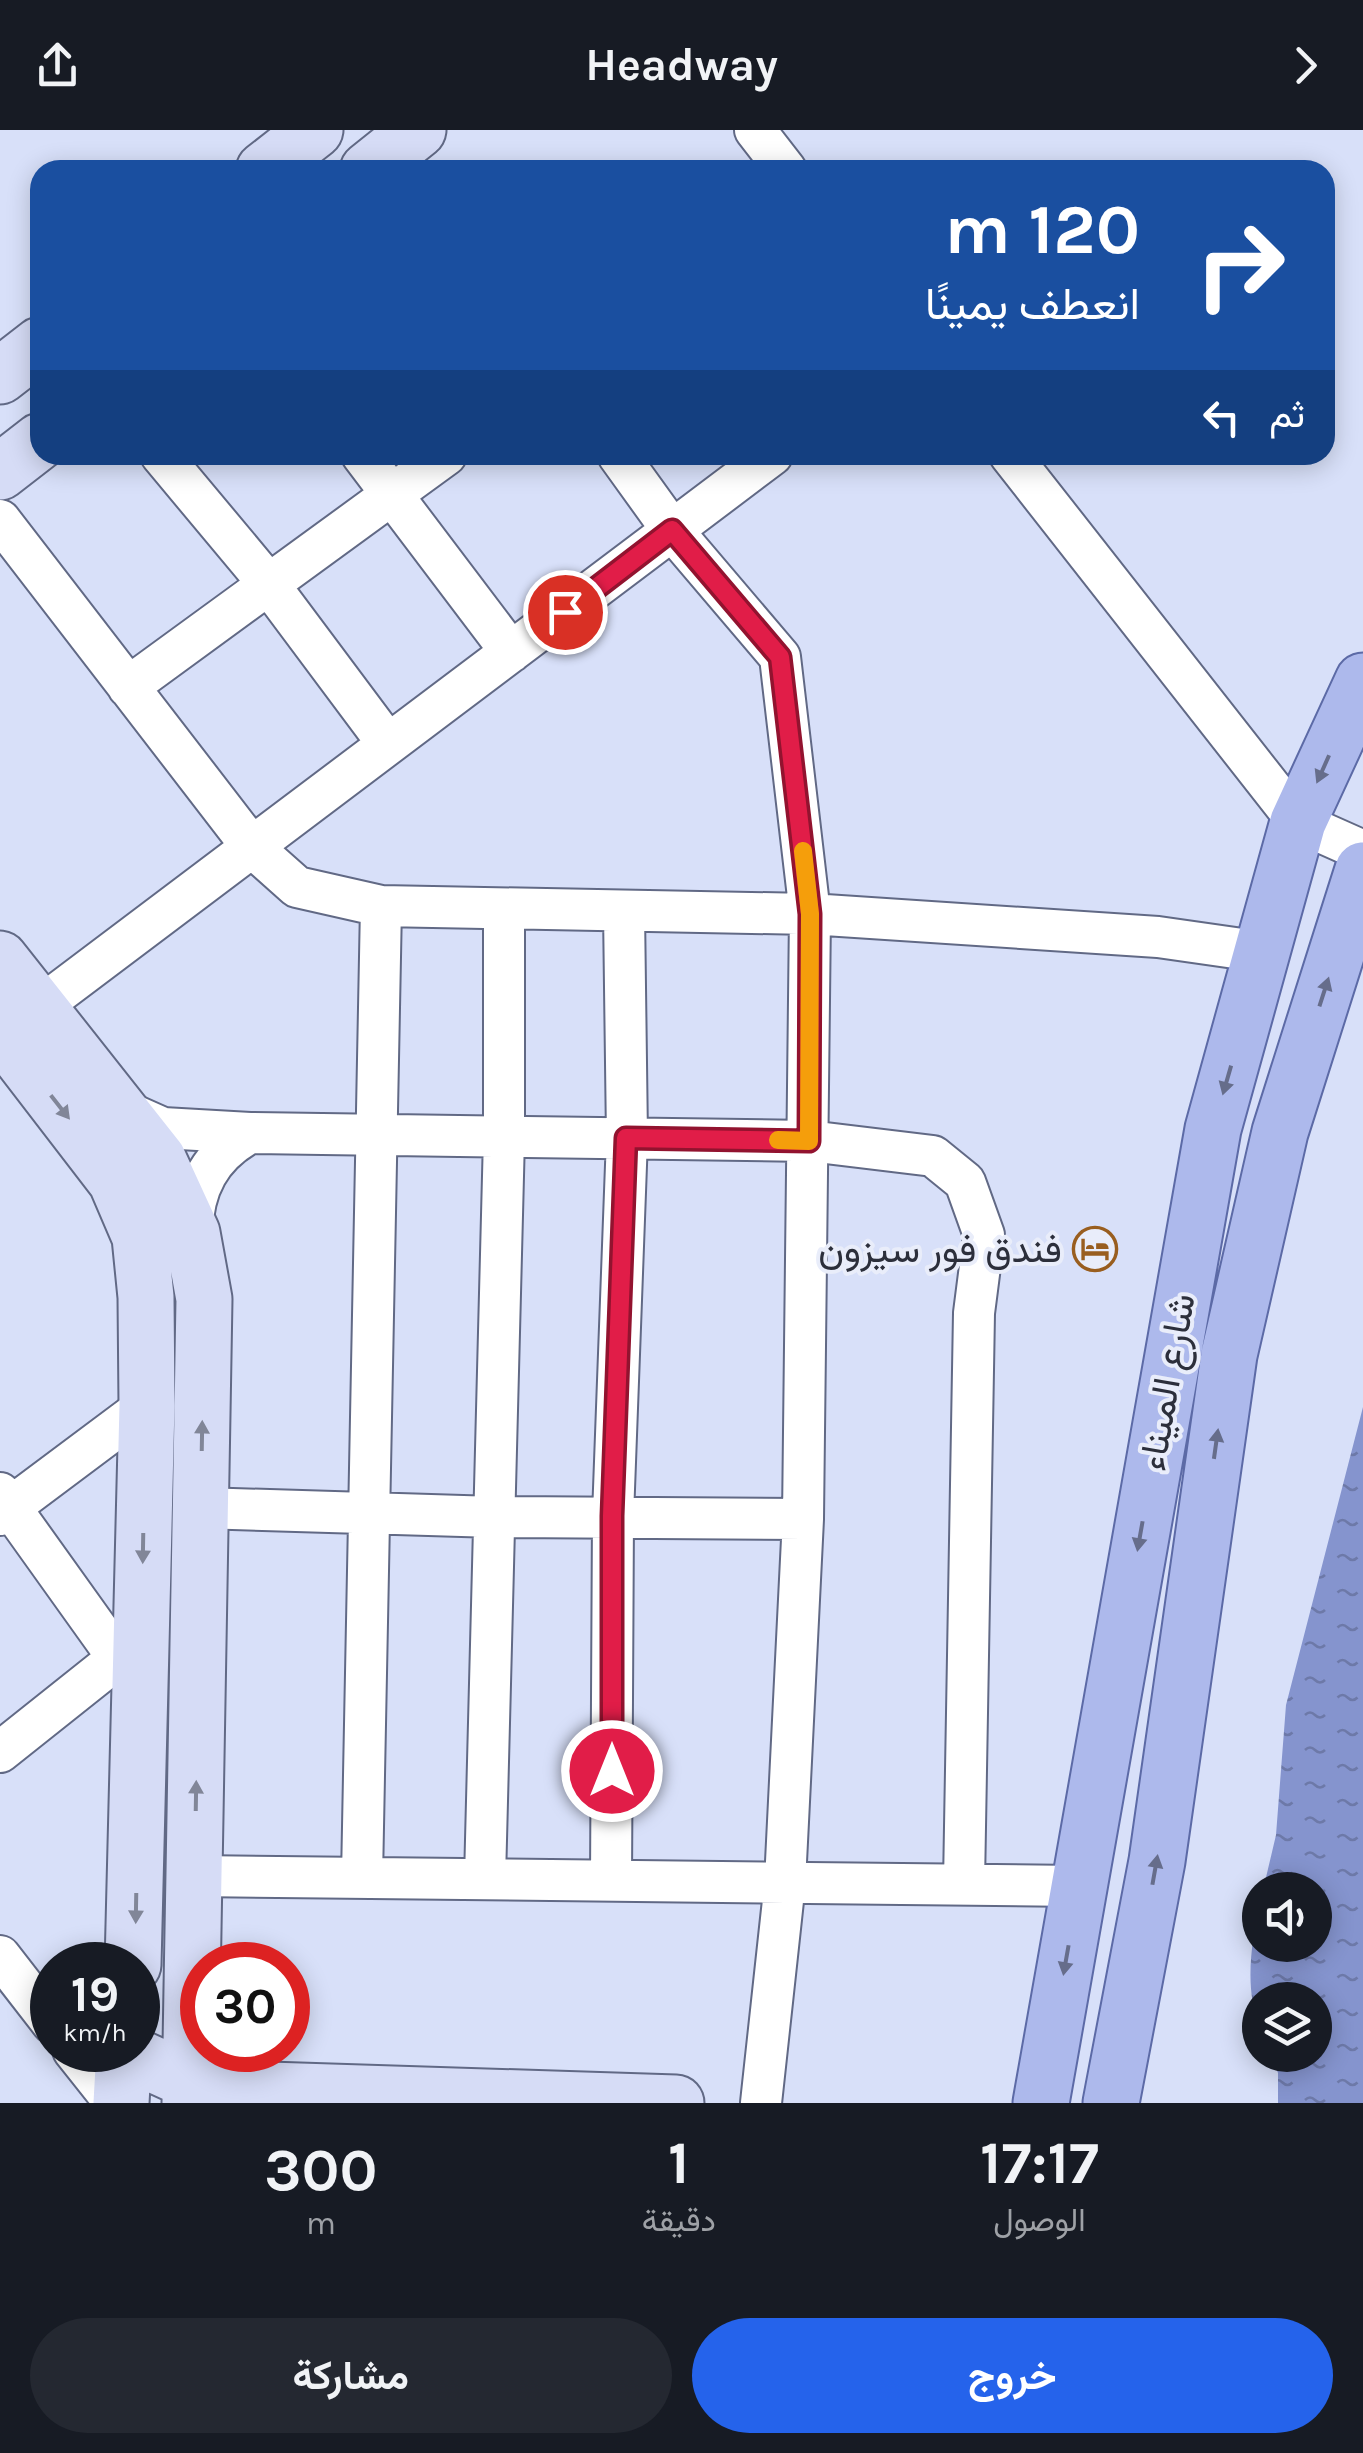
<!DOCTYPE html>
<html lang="ar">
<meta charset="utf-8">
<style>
:root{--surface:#171b24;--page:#242831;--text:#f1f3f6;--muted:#9ea1a6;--accent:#2563eb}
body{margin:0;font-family:Karla,Vazirmatn,sans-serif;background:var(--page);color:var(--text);direction:rtl;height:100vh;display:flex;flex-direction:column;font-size:38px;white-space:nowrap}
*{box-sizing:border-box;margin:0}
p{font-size:32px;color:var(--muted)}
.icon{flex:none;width:55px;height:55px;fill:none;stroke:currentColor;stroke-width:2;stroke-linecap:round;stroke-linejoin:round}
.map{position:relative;height:1973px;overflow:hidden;direction:ltr}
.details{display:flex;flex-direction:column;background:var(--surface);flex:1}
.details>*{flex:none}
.top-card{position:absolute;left:30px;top:30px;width:1305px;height:305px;border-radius:30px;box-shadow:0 5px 25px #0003;direction:rtl;background:#1a4fa0;color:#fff;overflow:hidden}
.tools{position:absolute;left:1242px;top:1742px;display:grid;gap:20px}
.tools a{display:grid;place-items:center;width:90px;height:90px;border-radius:50%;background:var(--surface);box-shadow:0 5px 25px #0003;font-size:50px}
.speed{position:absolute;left:30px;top:1812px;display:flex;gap:20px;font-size:50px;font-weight:700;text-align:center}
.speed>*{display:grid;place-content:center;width:130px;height:130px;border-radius:50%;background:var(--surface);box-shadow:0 5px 25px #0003;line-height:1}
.speed small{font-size:25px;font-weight:400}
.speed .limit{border:15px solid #d22;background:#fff;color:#111}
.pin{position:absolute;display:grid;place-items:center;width:85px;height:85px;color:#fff;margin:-42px;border:5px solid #fff;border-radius:50%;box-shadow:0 2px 10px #0007}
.me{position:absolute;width:110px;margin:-55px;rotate:0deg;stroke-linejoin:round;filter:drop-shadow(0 0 8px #0008)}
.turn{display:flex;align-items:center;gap:35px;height:210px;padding:0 30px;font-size:45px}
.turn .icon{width:130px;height:130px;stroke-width:2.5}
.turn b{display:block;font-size:70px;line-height:85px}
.then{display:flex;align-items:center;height:95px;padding:0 30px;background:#0003;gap:20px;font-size:38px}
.eta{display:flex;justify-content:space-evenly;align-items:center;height:170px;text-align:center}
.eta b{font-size:60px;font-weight:700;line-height:70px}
.primary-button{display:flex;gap:20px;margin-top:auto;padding:20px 30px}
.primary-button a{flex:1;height:115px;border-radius:60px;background:var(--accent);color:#fff;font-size:40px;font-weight:700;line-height:115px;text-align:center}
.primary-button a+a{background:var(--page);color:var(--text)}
header{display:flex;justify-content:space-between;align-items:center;height:130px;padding:0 30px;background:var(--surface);font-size:45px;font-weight:700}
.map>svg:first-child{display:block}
.water{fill:url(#water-ripples)}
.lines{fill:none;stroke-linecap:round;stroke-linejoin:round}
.street-casing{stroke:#616985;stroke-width:44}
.secondary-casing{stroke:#616985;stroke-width:59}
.primary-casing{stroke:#5c6aa6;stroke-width:59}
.street{stroke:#fff;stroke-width:40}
.secondary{stroke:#d6dcf6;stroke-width:55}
.primary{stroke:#adb9ec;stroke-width:55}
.oneway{fill:#666d8b}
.oneway2{fill:#818698}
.route-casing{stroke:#92132f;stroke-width:25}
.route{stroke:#e11d48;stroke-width:18}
.slow{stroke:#f59e0b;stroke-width:18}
.labels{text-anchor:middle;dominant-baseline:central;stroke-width:8;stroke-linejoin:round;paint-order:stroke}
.poi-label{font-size:38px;fill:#2c2f3b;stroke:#e9edfa;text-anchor:end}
.street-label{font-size:38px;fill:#2c2f3b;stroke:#e9edfa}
</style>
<header><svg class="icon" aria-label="forward" viewBox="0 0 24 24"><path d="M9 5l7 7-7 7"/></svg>Headway<svg class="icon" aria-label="share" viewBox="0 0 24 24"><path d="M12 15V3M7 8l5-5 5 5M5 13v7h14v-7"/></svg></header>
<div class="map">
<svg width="1363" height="1973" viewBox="0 0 1363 1973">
<defs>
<pattern id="water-ripples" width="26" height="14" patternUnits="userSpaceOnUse" patternTransform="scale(2.5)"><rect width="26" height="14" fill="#8594ce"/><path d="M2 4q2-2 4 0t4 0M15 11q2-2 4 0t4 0" fill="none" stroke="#6d79a8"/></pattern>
</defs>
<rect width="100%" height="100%" fill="#d8e0f9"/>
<!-- water -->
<path class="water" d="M1363,1277V1973H1278V1943L1271,1925H1315V1870H1260V1898C1244,1859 1251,1813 1260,1774V1815H1315V1760H1263L1276,1705L1286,1575Z"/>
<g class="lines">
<defs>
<path id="street" d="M755,0L786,40
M161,325L267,452L388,614
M362,325L511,522
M618,325L672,400L780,527L810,784L803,1389L785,1752L761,1973
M1010,325L1298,692L1363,721
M0,390L252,717L297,757L381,776L810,784L1158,807L1263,822
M128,557L446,325
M17,894L772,325
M118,978L163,998L250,1003C210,1025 193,1058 192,1103
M250,1003L809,1011L933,1026L965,1052L984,1105L974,1183L964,1754
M0,1363L118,1528
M201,1378L495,1387L803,1389
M0,1385L147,1275
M0,1622L137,1513
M195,1746L1079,1756
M362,1748L381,776
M485,1749L504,1007V779
M611,1750L613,1386L627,1008L624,781
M0,1826L52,1893
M73,1920L115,1973"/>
<path id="secondary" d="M264,40L315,0
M368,40L418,0
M0,246L40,215
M0,342L40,311
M0,829L158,1029L192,1103L204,1169L190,1973
M0,900L116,1051L140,1107L146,1167L147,1275L133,1835
M124,1921L190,1951L239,1959L676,1973
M121,1973L124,1920"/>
<path id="primary" d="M1041,1973L1213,999L1298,692L1363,551
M1111,1973L1157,1731L1229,1225L1280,1002L1363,740"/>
</defs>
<!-- street casing -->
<use href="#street" class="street-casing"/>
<!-- secondary casing -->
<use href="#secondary" class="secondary-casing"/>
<!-- primary casing -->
<use href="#primary" class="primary-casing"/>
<!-- street -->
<use href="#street" class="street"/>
<!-- secondary -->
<use href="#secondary" class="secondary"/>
<!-- primary -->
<use href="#primary" class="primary"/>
</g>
<!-- one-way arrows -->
<defs><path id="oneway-solid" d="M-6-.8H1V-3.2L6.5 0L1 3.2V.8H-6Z" transform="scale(2.5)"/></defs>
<g class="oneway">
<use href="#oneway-solid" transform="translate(1323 639) rotate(114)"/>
<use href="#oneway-solid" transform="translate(1324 862) rotate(-72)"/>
<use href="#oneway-solid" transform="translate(1227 950) rotate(106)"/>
<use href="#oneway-solid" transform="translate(1216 1314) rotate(-82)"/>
<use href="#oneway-solid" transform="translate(1140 1406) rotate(100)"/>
<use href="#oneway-solid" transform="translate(1155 1740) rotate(-80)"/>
<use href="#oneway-solid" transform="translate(1066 1830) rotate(100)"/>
</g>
<g class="oneway2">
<use href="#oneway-solid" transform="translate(60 977) rotate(52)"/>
<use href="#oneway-solid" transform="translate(202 1306) rotate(-89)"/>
<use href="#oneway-solid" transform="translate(143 1418) rotate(91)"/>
<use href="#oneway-solid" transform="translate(196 1666) rotate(-89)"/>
<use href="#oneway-solid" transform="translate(136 1778) rotate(91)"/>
</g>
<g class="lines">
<defs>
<path id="route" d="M565,482L672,400L780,527L810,784L809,1011L626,1008L612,1386V1641"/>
</defs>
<!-- route casing -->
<use href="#route" class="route-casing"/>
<!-- route -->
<use href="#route" class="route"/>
<!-- slow -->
<path class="slow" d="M778,1010L809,1011L810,784L803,721"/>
</g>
<!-- icons -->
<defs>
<symbol id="hotel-ring" viewBox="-11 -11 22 22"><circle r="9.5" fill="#e9edfa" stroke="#995e1f" stroke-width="1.5"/><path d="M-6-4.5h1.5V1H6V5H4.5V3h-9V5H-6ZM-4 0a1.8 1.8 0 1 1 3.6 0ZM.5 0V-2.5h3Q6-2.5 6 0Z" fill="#995e1f"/></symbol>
</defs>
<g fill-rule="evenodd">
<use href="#hotel-ring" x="1070" y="1094" width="50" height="50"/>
</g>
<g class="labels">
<!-- poi labels -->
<g class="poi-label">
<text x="1062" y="1119">فندق فور سيزون</text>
</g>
<!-- street labels -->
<g class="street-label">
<text transform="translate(1167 1252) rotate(-80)">شارع الميناء</text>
</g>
</g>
</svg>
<div class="tools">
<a><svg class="icon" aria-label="sound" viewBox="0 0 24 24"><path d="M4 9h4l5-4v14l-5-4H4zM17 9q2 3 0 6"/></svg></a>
<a><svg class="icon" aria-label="layers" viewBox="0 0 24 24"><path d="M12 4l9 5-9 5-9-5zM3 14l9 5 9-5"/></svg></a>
</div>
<div class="speed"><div>19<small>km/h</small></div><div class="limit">30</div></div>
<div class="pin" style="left:565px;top:482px;background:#d93025"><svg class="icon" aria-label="arrive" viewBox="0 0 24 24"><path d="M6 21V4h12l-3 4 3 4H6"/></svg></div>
<svg class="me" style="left:612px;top:1641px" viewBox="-20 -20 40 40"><circle r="17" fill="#e11d48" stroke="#fff" stroke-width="3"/><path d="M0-11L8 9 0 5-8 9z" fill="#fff"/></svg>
<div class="top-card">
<div class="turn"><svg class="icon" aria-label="right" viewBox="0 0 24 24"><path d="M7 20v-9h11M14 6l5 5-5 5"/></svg><div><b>120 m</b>انعطف يمينًا</div></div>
<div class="then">ثم<svg class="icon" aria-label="left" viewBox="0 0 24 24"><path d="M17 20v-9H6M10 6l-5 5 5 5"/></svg></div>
</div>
</div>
<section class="details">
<div class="eta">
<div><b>17:17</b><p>الوصول</p></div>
<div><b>1</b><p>دقيقة</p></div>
<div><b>300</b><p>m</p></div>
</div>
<div class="primary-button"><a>خروج</a><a>مشاركة</a></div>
</section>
